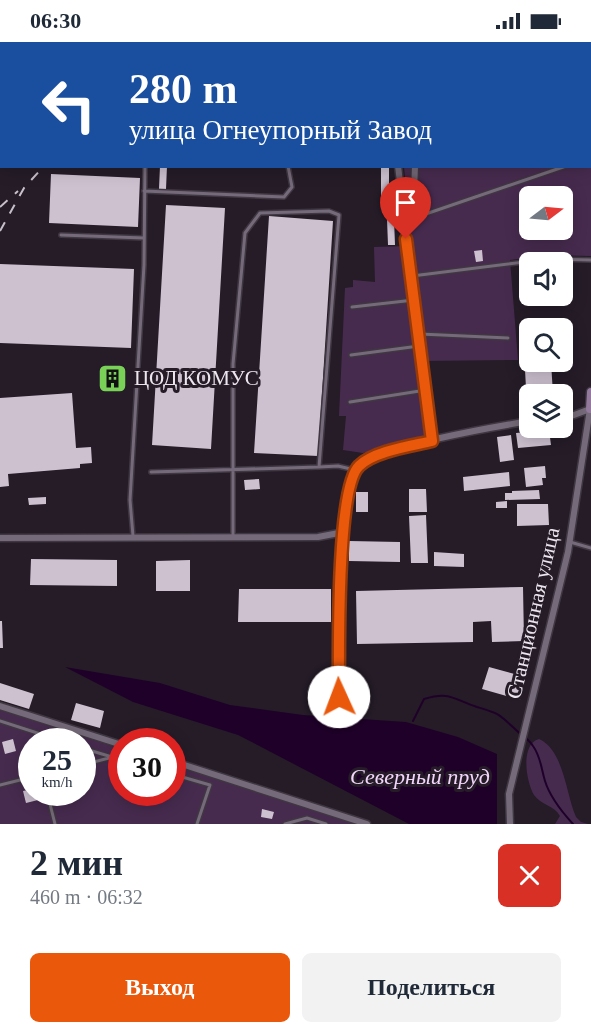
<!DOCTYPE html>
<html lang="ru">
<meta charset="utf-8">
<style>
:root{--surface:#fff;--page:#f2f2f3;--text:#1f2937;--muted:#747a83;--accent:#ea580c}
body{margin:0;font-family:Georgia,serif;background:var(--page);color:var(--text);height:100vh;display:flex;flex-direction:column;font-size:22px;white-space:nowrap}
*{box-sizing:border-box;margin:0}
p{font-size:20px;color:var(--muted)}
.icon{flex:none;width:33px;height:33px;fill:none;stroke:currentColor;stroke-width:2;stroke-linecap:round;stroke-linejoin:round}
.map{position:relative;height:782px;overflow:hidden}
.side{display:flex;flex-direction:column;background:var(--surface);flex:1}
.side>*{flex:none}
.guide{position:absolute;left:0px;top:0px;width:591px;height:126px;box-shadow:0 3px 15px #0003;background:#1a4fa0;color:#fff;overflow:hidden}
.needle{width:39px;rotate:74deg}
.tools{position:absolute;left:519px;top:144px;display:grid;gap:12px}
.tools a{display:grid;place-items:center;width:54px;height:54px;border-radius:9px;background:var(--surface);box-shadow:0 3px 15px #0003;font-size:30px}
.speed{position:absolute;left:18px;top:686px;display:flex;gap:12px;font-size:30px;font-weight:700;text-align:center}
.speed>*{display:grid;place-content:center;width:78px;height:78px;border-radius:50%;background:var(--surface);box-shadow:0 3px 15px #0003;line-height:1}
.speed small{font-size:15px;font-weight:400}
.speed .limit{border:9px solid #d22;background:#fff;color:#111}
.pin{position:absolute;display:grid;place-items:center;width:51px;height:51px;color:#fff;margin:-62px -26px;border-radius:50% 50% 50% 0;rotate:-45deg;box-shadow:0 0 6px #0007}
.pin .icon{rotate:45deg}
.me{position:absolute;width:66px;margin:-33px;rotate:358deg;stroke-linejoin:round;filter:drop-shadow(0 0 4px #0008)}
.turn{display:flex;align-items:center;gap:21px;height:126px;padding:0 30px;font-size:27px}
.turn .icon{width:78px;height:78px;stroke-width:2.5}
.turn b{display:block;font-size:42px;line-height:51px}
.round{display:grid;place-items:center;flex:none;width:63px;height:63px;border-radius:9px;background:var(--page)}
.overview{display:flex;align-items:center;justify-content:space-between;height:102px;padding:0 30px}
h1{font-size:36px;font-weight:700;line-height:45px}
.cta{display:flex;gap:12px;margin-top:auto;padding:12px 30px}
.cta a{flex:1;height:69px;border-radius:9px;background:var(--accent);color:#fff;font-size:24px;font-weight:700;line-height:69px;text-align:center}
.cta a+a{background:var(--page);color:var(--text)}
.status{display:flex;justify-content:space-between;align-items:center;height:42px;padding:0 30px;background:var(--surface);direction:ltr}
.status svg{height:16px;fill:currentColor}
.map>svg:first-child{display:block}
.green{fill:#472b4f;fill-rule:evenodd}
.water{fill:#1f0029}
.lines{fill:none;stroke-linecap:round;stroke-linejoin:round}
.stream{stroke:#1f0029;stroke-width:2}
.building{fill:#cdc1d0}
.lane-casing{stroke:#3f3741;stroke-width:6}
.street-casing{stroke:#3f3741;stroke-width:9}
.secondary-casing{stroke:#3f3741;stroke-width:11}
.path{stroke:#7f7782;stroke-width:1.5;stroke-dasharray:3 4.5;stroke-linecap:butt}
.lane{stroke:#756a79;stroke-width:3}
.street{stroke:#756a79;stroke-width:6}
.secondary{stroke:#93799c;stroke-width:8}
.rail{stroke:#c7c0c9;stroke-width:2;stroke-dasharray:10 10;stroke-linecap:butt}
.route-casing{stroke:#983908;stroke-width:15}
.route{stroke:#ea580c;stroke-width:10}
.labels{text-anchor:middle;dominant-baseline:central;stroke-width:6;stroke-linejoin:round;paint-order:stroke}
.poi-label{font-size:21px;fill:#ede6ef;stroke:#251c28;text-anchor:start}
.street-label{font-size:21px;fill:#ede6ef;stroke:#251c28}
.water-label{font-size:22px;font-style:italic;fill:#f2d6fb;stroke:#251c28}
</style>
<div class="status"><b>06:30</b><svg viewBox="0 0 49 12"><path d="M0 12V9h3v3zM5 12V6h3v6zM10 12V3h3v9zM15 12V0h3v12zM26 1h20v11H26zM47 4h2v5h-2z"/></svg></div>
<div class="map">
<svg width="591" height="782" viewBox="0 0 591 782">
<rect width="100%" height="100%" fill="#251c28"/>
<!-- green -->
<path class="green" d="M417,0H591V214L550,213L510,218L518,318L417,319L426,395L363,411L343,408L346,374H339L345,246L353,245V238L375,240L374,205L412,204L404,125L590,124V2L417,1ZM530,154H562V188H530Z
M0,668L121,707L122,750H172L173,723L356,782H0ZM32,699H82V750H32Z
M539,697C564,708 566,753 576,775L581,780L588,782H555L560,774C554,763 541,763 534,753C526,740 520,702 539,697Z"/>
<!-- water -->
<path class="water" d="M65,625L160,641L230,663L303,673L406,680L458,695L497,712V782H409L238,693L133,660Z"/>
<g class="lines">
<!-- stream -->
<path class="stream" d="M413,679L424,657C450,649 453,657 477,665C500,672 498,671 516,688C521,693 529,697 533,704C541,715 541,726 545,739C550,755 562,770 573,782"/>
</g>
<!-- building -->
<path class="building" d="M160,124H167L166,147H159Z
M381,124H389V159H381Z
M51,132L140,136L138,185L49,181Z
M166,163L225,166L211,407L152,403Z
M269,174L333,179L318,414L254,411Z
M387,177H394L395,203H388Z
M530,180V188H534L535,191L526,196L519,185Z
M482,208L483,219L476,220L474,209Z
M0,222L134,227L131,306L0,301Z
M523,290H530V320H551L553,352H530V364L527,365Z
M102,327L125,329V345L101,344Z
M72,351L76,406L91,405L92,421L80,422V426L8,432L9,444L0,445V356Z
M549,388L551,403L518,406L516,391Z
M511,393L514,418L500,420L497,395Z
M545,424L546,436H542L543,443L526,445L524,426Z
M509,430L510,444L464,449L463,435Z
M259,437L260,447L245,448L244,438Z
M409,447H426L427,470H409Z
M539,448L540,457L505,458V451H512V449Z
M356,450H368V470H356Z
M46,455V462L29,463L28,456Z
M507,459V466H496V460Z
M517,462H548L549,483L517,484Z
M426,473L428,521H411L409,474Z
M349,499L400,500V520L349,519Z
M434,510L464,512V525L434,524Z
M31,517L117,518V544L30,543Z
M190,518V549H156V519Z
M523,545L524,599L492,600L491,579L473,580V600L357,602L356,549Z
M239,547H331V580H238Z
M0,579H2L3,606H0Z
M489,625L526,635L520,658L482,647Z
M0,641L34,652L29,667L0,658Z
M76,661L104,669L100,686L71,678Z
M13,697L16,709L5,712L2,700Z
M32,747V750H36L38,758L26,761L23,749Z
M262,767L274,770L272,777L261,775Z"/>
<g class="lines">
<defs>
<path id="lane" d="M283,2L287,0
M421,2V0
M492,2L497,0
M590,20L591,19
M0,26L2,28
M0,48L2,46
M590,67H591
M590,117L591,116
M144,149L284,155L292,145L288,124
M414,176L566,124
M61,193L144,196
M412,234L549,217L591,218
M352,265L414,258
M420,292L508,296
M351,313L419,304
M350,360L426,348
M151,430L319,425
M133,494L130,458L144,223L145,124
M233,495V322L245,191L260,171L329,169L339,173L319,425L338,424L355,428
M570,500L591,506
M0,679L62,699
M82,706L122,718
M82,723L113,715
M172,732L210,743L197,782
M0,743L32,735
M47,750L55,782
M285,782L307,776L326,782"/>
<path id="street" d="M323,0L325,2
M398,124L432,399
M413,176L415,124
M562,375L574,373L590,367
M0,496L318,495L344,490
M339,655C338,616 336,448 358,424C376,405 499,384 530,379
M0,664L122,703
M172,719L367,782
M510,782L509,752L568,510L590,367"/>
<path id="secondary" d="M590,367L591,350"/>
</defs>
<!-- lane casing -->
<use href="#lane" class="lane-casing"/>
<!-- street casing -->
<use href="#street" class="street-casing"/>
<!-- secondary casing -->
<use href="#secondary" class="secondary-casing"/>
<!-- path -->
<path class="path" d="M58,2L59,0"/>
<!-- lane -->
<use href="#lane" class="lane"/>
<!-- street -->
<use href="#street" class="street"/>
<!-- secondary -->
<use href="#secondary" class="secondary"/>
<!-- rail -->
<path class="rail" d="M91,2L93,0
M128,2L130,0
M148,2L150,0
M0,73L2,71
M0,102L2,101
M0,116L2,115
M0,165L18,149
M0,189L24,146L44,124"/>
</g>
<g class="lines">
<defs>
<path id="route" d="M339,655C339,617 336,446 359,424C374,409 411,404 432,399L406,197"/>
</defs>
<!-- route casing -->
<use href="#route" class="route-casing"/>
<!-- route -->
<use href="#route" class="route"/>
</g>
<!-- icons -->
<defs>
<symbol id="building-square" viewBox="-11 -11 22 22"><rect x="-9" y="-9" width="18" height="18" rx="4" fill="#7ad157" stroke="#251c28"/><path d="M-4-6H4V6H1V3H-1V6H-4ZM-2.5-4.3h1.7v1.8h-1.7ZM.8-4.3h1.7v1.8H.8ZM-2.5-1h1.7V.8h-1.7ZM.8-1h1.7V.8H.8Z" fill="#111"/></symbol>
</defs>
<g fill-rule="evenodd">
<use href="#building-square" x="96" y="320" width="33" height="33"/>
</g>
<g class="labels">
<!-- poi labels -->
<g class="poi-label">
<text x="134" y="336">ЦОД КОМУС</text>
</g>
<!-- street labels -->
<g class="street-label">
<text transform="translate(533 571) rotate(-77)">Станционная улица</text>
</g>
<!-- water labels -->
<g class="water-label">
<text x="420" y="734">Северный пруд</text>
</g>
</g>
</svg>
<div class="tools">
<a><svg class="needle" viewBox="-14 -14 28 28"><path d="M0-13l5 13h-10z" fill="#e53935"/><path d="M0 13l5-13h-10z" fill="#747a83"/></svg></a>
<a><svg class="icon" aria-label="sound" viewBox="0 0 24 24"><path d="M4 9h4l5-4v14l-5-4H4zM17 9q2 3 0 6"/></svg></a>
<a><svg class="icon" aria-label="search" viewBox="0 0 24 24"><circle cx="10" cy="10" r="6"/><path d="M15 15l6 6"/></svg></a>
<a><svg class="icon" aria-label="layers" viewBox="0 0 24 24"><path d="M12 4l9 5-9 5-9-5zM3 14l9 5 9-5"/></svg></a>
</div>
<div class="speed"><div>25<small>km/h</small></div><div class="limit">30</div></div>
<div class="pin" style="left:406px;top:197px;background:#d93025"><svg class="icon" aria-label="arrive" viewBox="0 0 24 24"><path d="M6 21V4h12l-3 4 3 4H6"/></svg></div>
<svg class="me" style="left:339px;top:655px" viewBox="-20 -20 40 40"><circle r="19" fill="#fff"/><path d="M0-13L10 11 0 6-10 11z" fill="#ea580c"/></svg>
<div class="guide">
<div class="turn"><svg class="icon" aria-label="left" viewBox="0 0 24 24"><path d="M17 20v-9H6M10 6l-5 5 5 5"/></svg><div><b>280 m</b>улица Огнеупорный Завод</div></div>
</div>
</div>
<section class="side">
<div class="overview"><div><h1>2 мин</h1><p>460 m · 06:32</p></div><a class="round" style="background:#d93025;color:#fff"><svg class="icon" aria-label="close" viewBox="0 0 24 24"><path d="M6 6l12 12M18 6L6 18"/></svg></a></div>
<div class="cta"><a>Выход</a><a>Поделиться</a></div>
</section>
